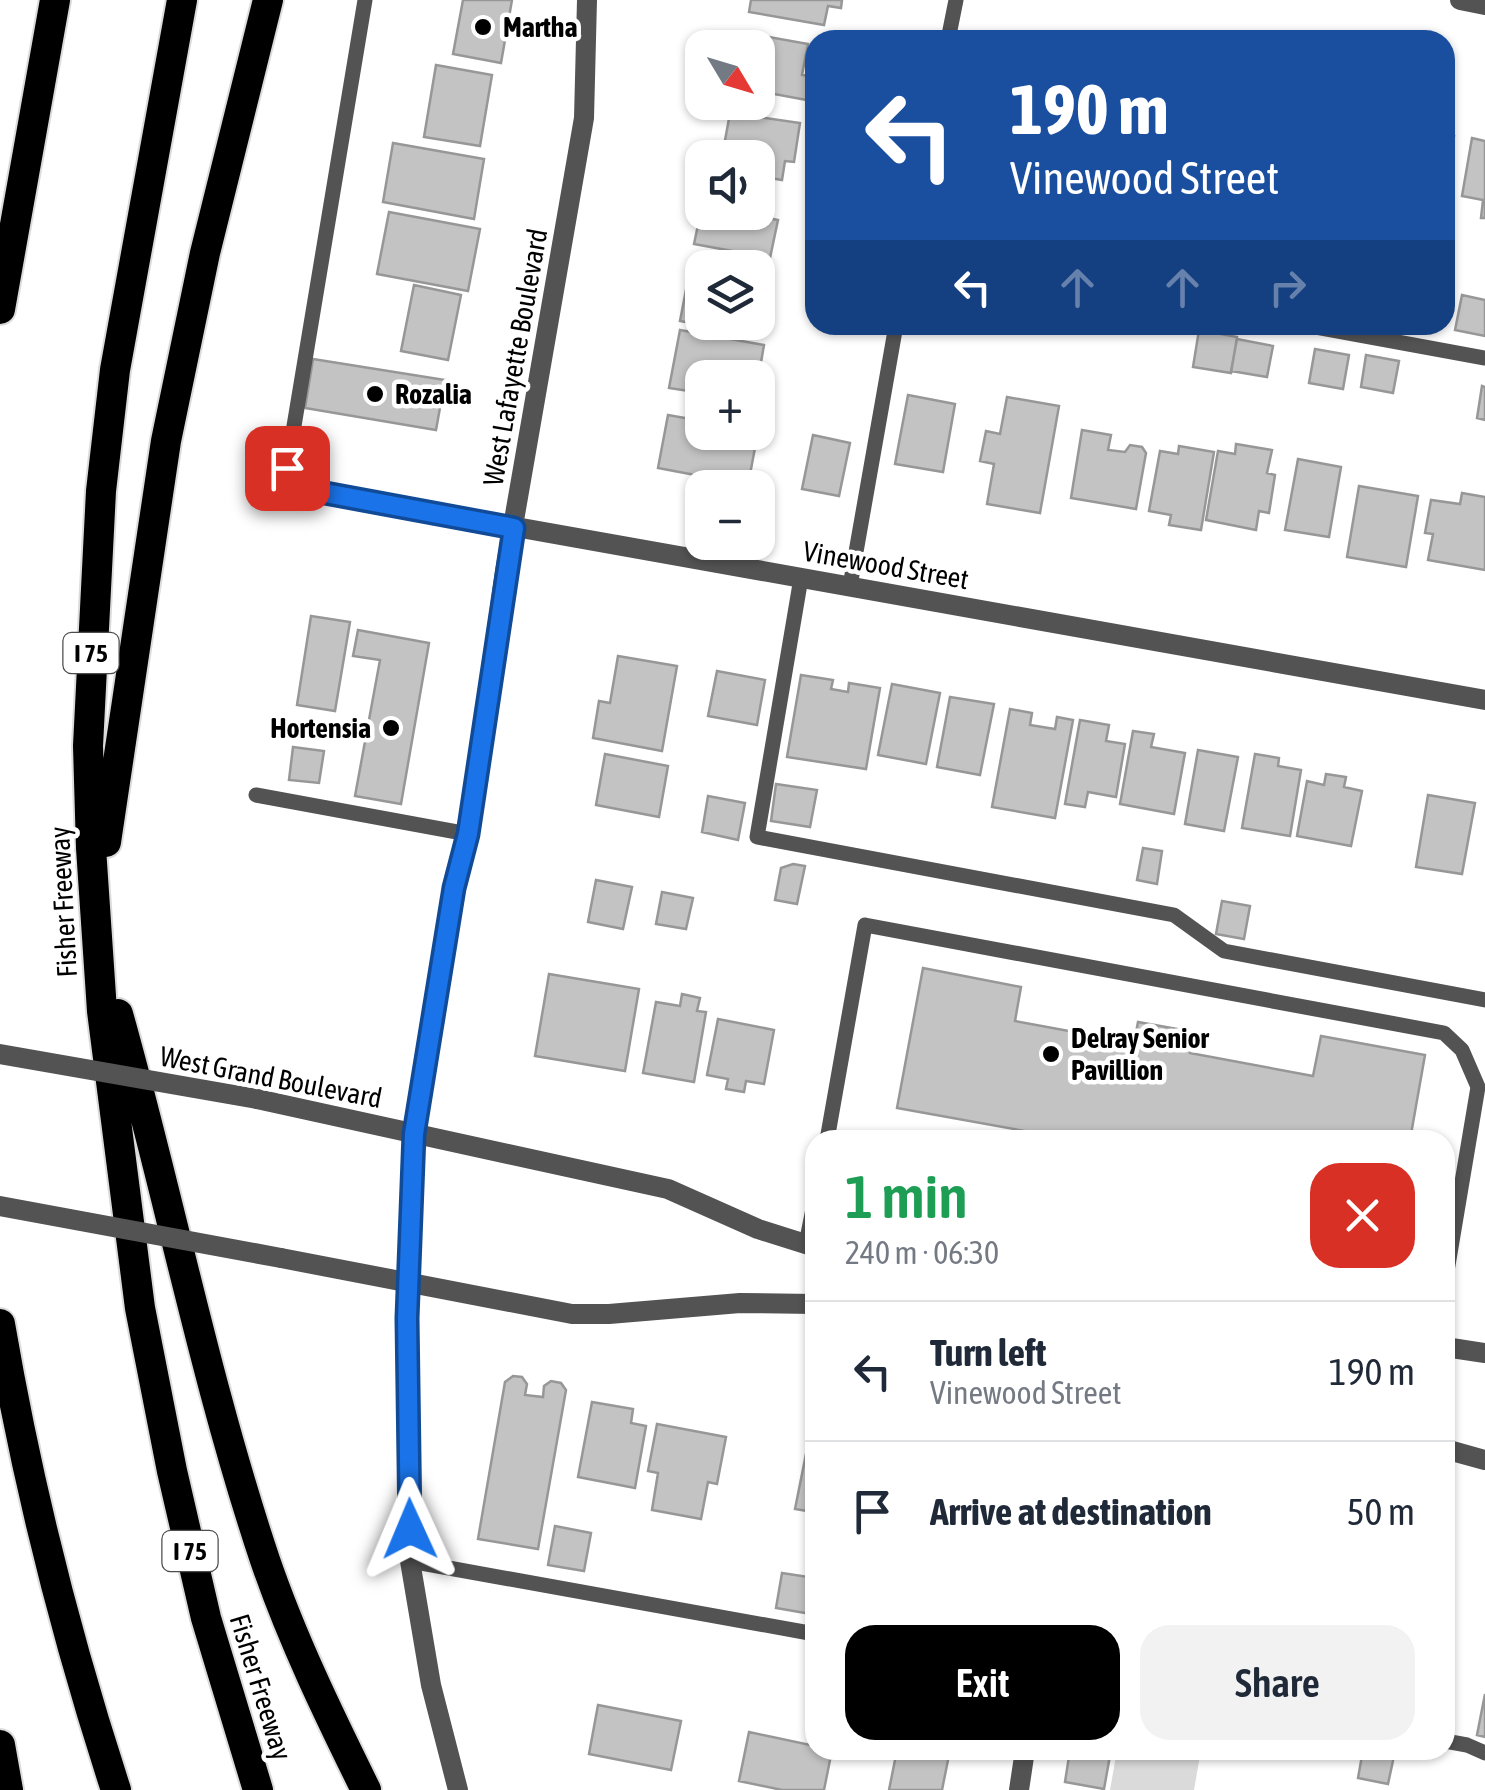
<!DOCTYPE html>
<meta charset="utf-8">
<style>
:root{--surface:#fff;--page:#f2f2f3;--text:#1f2937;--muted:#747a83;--line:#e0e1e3;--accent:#000}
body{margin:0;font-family:"Asap Condensed",sans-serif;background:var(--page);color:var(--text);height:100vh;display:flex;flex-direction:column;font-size:38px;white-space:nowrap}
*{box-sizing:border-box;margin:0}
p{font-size:32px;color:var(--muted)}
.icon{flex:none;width:55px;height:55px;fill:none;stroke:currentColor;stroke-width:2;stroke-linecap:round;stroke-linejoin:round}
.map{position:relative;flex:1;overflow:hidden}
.panel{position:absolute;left:805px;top:1130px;width:650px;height:630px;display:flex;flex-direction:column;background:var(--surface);border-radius:30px;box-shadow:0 2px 8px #0004}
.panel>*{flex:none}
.hud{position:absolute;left:805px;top:30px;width:650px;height:305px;border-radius:30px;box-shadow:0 2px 8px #0004;background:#1a4fa0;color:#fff;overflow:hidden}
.needle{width:65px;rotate:128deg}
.controls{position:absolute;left:685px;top:30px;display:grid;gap:20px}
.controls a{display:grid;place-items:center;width:90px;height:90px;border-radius:20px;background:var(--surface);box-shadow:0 2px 8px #0004;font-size:50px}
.pin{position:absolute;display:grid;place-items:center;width:85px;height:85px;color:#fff;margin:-42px;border-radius:20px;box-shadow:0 5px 15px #0006}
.me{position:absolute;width:110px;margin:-55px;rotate:359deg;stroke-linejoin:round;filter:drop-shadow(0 0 8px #0008)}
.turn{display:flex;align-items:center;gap:35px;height:210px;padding:0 40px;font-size:45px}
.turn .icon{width:130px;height:130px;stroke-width:2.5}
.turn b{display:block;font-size:70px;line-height:85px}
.lanes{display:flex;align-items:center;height:95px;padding:0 40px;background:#0003;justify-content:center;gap:50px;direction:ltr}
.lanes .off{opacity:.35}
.round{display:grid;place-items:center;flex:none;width:105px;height:105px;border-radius:30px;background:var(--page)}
.summary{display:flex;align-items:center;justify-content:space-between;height:170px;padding:0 40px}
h1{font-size:60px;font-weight:600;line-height:75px;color:#1e9e55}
.action{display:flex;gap:20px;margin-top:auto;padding:20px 40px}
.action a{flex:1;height:115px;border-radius:30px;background:var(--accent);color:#fff;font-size:40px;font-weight:600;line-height:115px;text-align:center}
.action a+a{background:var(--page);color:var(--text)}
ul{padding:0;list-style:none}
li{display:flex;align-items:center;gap:30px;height:140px;padding:0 40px;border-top:2px solid var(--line)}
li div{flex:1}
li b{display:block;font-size:38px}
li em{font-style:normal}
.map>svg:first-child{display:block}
.green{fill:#dadada}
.building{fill:#c3c3c3;stroke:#979797;stroke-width:2.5}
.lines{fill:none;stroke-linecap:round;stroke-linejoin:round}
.motorway-casing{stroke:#dbdbdb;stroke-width:34}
.service{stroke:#535353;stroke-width:15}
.minor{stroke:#535353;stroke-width:20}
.tertiary{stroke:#535353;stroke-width:20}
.motorway{stroke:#000;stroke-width:30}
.tertiary-bridge{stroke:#535353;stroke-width:20}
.route-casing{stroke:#114b97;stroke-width:25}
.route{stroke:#1a73e8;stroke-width:18}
.poi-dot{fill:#000;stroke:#fff;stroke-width:4}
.labels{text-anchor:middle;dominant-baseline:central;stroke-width:9;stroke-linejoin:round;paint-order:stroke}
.shield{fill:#fff;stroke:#4c4c4c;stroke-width:2.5}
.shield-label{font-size:25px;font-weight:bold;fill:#000}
.poi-label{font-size:28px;font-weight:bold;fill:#000;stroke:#fff;text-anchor:start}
.street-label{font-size:28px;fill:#000;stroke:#fff}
</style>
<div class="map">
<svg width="1485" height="1790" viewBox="0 0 1485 1790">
<rect width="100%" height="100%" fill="#fff"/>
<!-- green -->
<path class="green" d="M1117,1750H1201L1194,1790H1110Z"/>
<!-- building -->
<path class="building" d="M463,0H512L501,63L453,54Z
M751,0H842L841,8L828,6L824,25L749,12Z
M746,33L808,44L802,75L815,77L812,101L758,91V48H743Z
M436,65L492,75L480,146L424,137Z
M730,113L800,123L794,162L785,161L782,180L758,176V158H715L716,145L724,146Z
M1445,135L1454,136L1445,182Z
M1472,138L1485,141V218H1481L1483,200L1462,196Z
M393,143L484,159L474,219L383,202Z
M702,206V212H737L778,220L770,258L694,244Z
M389,212L480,229L468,291L377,274Z
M690,269L702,271V322H758V281L769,283L759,336L680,321Z
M414,285L461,295L448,360L401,351Z
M1462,295L1485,300V336L1455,330Z
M680,330L764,345L759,374L745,372L744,378H702V393L669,388Z
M1199,330L1237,337L1231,373L1193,367Z
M1237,339L1273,346L1267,377L1231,371Z
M1315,349L1349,355L1343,389L1309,383Z
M1366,355L1399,361L1393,393L1361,387Z
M313,359L445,380L436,430L305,408Z
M1482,386L1485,387V420L1477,418Z
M908,395L955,404L943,472L895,464Z
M1007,397L1059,406L1040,513L987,504L994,464L980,461L986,431L1000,434Z
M668,415L702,421V432H758L748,485L658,468Z
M1082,430L1111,435L1108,450L1125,452L1130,445L1142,447L1146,453L1136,509L1071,498Z
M813,435L850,443L839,496L802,489Z
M1236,444L1272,450L1267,473L1275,475L1269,513L1259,511L1256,530L1206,520L1218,451L1235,454Z
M1179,446L1214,452L1201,530L1169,525L1171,515L1149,511L1160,451L1178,454Z
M1298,459L1341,467L1329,537L1285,530Z
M1359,486L1418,496L1406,567L1347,557Z
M1462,493L1485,497V570L1428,560L1433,534L1425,533L1431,500L1460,504Z
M311,616L350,622L335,711L297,705Z
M358,630L429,643L401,804L355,796L380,660L353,656Z
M618,656L677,666L662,751L593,738L599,701L610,703Z
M717,671L765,680L757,725L708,716Z
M801,675L833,680L831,689L848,692L849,683L880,688L866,769L787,757Z
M892,684L940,693L926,764L878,755Z
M950,697L994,704L980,775L937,767Z
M1010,709L1032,713L1030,725L1055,729L1057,717L1073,720L1055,818L992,807Z
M1080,720L1109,725L1106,741L1125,744L1116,797L1088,792L1085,807L1065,804Z
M1133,731L1154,734L1151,747L1185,753L1174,814L1120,804Z
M293,747L324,751L319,783L289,780Z
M1198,750L1238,757L1224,831L1185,824Z
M605,754L668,766L659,817L596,805Z
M1255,754L1279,758L1278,766L1301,770L1290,836L1242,828Z
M1326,774L1346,777L1344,787L1362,791L1351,846L1297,836L1307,781L1324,785Z
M776,784L817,790L810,827L771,821Z
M1428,795L1475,803L1462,874L1416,867Z
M708,796L745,803L738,840L702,832Z
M1143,848L1162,851L1157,884L1137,880Z
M793,864L805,866L797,904L775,900L781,868Z
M596,880L632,887L623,929L588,922Z
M662,892L693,898L686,929L656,924Z
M1222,901L1250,906L1244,939L1216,934Z
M923,968L1021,987L1015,1021L1134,1043L1138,1022L1194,1032L1190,1053L1313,1076L1321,1036L1425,1055L1410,1140H1030V1132L897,1108Z
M549,974L639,989L625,1071L535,1056Z
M682,994L700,998L697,1011L706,1012L694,1082L643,1073L656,1002L680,1006Z
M718,1019L774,1030L764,1084L746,1081L744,1092L726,1089L728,1079L707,1075Z
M513,1376L522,1377L527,1384L525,1395L543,1397L544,1386L551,1381L561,1383L566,1390L538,1549L478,1539L505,1382Z
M592,1402L633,1409L631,1423L646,1426L635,1488L578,1477Z
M657,1424L726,1437L717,1484L708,1482L701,1519L652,1510L658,1473L648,1471Z
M807,1449L815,1450V1523L811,1522L813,1512L795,1509Z
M555,1526L591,1533L584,1571L548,1565Z
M782,1573L815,1578L811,1614L776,1608Z
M1485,1694V1737L1477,1735Z
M598,1705L681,1721L671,1770L589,1754Z
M749,1732L815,1746V1750H832L824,1790H782L739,1781Z
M897,1750H950L942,1790H889Z
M1070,1750H1111L1104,1789L1065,1782Z
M1363,1750L1394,1756L1388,1784L1358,1778Z"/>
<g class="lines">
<defs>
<path id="motorway" d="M182,0L115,370L101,491L88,746L91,848L102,1011L140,1308L172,1471L206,1618L258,1790
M0,309L55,0
M106,842L166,441L205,253L268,0
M118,1014C169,1195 205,1381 265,1560C292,1639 329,1715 366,1790
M0,1324C27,1482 66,1637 116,1790
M0,1745L8,1790"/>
</defs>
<!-- motorway casing -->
<use href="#motorway" class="motorway-casing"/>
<!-- service -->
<path class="service" d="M948,40L956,0
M1305,325L1485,358
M287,468L365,0
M801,578L757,837L1174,915L1224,951L1485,1000
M850,586L896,325
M256,795L468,834
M827,1140L865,925L1444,1033L1462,1050L1478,1087L1445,1283
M806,1244L815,1199
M410,1561L815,1634
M1445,1741L1467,1745L1485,1753"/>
<!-- minor -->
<path class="minor" d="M1460,0L1485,5
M287,468L299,486L309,490L1485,700
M1019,1790L1025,1750"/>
<!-- tertiary -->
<path class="tertiary" d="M257,1099L668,1189L758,1229L815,1247
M281,1258L572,1314H609L740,1303L815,1304
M1445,1347L1485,1353
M1445,1449L1485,1460
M458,1790L431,1685L410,1561L406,1393L414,1134L454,888L468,834L505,572L584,118L587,0"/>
<!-- motorway -->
<use href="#motorway" class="motorway"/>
<!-- tertiary-bridge -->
<path class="tertiary-bridge" d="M0,1054L257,1099
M0,1206L281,1258"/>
</g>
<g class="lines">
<defs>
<path id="route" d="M287,468L299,486L309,490L514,528L468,834L454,888L414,1134L407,1318L410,1529"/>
</defs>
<!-- route casing -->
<use href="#route" class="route-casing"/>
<!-- route -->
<use href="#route" class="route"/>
</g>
<!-- markers -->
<g class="poi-dot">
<circle cx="483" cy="27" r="10"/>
<circle cx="375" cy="394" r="10"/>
<circle cx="391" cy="728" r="10"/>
<circle cx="1051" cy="1054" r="10"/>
</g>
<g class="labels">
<!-- shield labels -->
<g class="shield">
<rect x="63.5" y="633" width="55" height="40" rx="8"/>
<rect x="162.5" y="1531" width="55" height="40" rx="8"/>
</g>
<g class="shield-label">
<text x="91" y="653">I 75</text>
<text x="190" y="1551">I 75</text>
</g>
<!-- poi labels -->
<g class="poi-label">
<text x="503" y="27">Martha</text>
<text x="395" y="394">Rozalia</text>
<text x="371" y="728" text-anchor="end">Hortensia</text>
<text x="1071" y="1038">Delray Senior<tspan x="1071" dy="32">Pavillion</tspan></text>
</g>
<!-- street labels -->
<g class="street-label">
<text transform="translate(515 357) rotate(-80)">West Lafayette Boulevard</text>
<text transform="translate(886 565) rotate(10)">Vinewood Street</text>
<text transform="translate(63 902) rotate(-93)">Fisher Freeway</text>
<text transform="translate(271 1077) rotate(11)">West Grand Boulevard</text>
<text transform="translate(261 1687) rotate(73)">Fisher Freeway</text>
</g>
</g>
</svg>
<div class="controls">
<a><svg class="needle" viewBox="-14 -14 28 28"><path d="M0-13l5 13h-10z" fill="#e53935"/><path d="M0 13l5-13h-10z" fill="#747a83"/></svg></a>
<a><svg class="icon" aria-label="sound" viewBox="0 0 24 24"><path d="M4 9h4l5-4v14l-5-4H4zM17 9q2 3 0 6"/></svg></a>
<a><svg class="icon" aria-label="layers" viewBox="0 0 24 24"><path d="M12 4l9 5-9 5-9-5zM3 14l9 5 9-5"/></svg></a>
<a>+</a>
<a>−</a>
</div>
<div class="pin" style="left:287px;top:468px;background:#d93025"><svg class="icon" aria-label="arrive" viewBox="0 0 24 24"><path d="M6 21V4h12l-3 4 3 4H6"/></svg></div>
<svg class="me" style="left:410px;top:1529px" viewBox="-20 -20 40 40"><path d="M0-17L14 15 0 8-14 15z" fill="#1a73e8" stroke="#fff" stroke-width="4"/></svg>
<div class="hud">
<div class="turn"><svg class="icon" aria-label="left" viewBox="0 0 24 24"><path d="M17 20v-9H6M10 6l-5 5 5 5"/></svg><div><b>190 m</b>Vinewood Street</div></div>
<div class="lanes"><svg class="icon" aria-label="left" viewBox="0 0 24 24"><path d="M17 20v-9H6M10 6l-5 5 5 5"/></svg><svg class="icon off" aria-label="ahead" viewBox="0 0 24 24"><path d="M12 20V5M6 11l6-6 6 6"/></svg><svg class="icon off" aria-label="ahead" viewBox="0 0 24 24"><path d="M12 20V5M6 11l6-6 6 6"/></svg><svg class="icon off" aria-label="right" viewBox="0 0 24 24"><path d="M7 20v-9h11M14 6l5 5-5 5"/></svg></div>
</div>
<section class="panel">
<div class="summary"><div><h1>1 min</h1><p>240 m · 06:30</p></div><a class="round" style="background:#d93025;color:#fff"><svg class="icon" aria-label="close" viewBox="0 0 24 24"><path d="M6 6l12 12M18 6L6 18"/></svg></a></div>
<ul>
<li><svg class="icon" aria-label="left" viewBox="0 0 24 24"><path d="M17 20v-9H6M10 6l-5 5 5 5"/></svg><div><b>Turn left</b><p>Vinewood Street</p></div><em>190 m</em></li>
<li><svg class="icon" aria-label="arrive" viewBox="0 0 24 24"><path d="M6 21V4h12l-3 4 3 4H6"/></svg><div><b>Arrive at destination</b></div><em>50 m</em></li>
</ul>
<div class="action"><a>Exit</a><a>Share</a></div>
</section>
</div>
